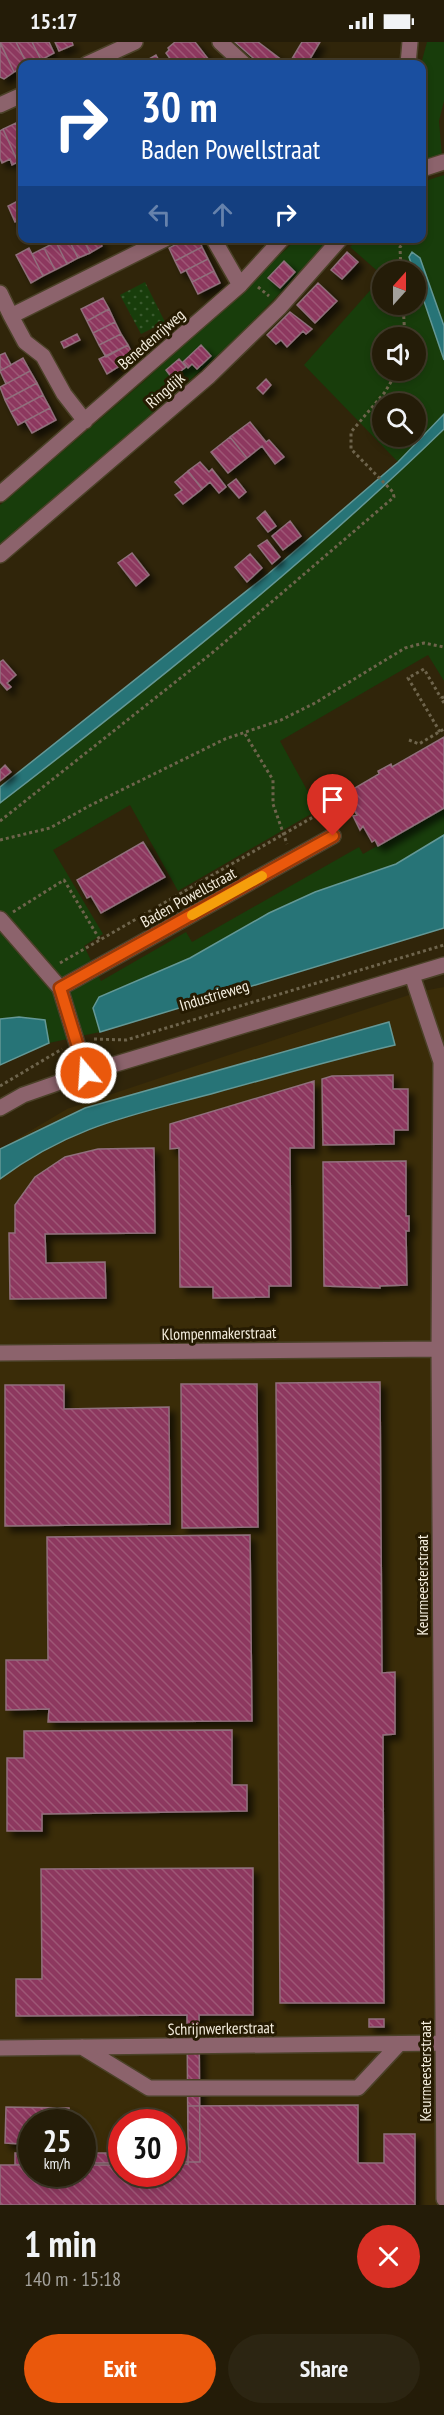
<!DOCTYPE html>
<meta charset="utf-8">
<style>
:root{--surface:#241c08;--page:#2c2512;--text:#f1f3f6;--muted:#a3a19c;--line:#413a29;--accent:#ea580c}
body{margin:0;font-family:"PT Sans Narrow",sans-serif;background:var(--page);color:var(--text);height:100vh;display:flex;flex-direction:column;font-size:22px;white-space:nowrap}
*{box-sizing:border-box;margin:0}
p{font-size:20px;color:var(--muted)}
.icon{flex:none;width:33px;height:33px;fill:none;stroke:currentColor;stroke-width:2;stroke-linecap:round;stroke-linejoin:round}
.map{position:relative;height:2163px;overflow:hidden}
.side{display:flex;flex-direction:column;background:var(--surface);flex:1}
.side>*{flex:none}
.guide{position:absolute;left:18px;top:18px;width:408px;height:183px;border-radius:12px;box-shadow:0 3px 9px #0003,0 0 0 2px var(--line);background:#1a4fa0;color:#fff;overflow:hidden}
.needle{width:39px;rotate:21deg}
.fabs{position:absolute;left:372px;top:219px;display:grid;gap:12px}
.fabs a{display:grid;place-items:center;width:54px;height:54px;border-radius:50%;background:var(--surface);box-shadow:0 3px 9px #0003,0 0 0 2px var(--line);font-size:30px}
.speed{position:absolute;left:18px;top:2067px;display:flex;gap:12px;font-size:30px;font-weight:700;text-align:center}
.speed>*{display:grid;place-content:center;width:78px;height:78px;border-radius:50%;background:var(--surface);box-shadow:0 3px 9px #0003,0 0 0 2px var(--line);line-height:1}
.speed small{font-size:15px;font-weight:400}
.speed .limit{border:9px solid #d22;background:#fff;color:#111}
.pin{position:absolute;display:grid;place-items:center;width:51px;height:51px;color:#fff;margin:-62px -26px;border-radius:50% 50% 50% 0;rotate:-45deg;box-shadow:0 0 6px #0007}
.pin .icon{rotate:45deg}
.me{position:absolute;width:66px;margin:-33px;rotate:342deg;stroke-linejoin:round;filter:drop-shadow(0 0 4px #0008)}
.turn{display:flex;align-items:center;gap:21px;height:126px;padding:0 24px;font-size:27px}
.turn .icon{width:78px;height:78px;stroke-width:2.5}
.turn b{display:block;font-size:42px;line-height:51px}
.lanes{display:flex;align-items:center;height:57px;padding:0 24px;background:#0003;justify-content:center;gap:30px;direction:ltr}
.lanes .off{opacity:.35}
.round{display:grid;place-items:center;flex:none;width:63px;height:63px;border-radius:32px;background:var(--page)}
.summary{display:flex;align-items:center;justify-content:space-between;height:102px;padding:0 24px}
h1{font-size:36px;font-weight:800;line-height:45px}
.action{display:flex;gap:12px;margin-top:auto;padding:12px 24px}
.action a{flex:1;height:69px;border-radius:36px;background:var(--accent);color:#fff;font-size:24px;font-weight:800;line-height:69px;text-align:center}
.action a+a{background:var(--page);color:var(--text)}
.status{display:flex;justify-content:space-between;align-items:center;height:42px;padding:0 30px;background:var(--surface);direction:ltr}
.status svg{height:16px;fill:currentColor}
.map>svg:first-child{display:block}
.built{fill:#3a2c08;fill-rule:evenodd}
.grass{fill:#183d0b;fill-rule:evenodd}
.park{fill:url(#park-dots)}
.water{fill:#277477;stroke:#649896;stroke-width:1.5}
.building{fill:url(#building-back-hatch);stroke:#906f7c;stroke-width:1.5;filter:url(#shadow)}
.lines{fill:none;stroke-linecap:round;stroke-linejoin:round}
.minor-casing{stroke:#4b4128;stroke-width:18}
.path{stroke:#6e644c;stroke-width:3;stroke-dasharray:3 3;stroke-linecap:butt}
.minor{stroke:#8c636c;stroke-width:15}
.route-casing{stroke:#983908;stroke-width:15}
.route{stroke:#ea580c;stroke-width:10}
.slow{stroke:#f59e0b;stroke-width:10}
.labels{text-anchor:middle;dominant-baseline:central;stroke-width:6;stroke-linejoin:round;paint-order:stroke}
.street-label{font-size:16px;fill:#f4eddd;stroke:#261b02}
</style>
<div class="status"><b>15:17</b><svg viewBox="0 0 49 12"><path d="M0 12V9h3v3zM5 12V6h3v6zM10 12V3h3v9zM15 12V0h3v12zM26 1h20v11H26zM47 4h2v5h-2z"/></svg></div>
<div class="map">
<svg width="444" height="2163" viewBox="0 0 444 2163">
<defs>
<pattern id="park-dots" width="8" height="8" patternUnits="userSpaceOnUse" patternTransform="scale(1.5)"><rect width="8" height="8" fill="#183d0b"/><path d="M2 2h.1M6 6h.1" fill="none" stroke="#3a592e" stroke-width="1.8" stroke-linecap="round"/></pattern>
<pattern id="building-back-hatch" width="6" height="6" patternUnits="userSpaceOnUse" patternTransform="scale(1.5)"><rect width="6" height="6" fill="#8d395f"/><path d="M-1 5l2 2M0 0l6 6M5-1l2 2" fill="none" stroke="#9e5676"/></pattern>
<filter id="shadow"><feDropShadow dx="5.5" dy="5.5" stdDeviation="3" flood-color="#0009"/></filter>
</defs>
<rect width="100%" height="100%" fill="#30250a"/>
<!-- built -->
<path class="built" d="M444,945V2163H0V1107L67,1067L418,950ZM32,2080H82V2132H32ZM122,2080H172V2132H122Z"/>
<!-- grass -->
<path class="grass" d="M427,0H444V59L439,79L442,114L422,120L421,22Z
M444,133V284L420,216L412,210L409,215L414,229L382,230V233L350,205L358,197L422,196V140Z
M297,197H332L232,301L0,505V463L142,341Z
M416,234L444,318V372L398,420L304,323L382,235V262H416ZM382,296H416V328H382ZM382,362H416V394H382Z
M444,387V639L428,613L280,699L318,768L178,849L130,763L53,808L103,892L84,904L101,939L186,890L192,900L359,805L363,812L444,766V793L396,822L315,850L269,871L190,916L93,966L100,990L49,1001L44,978L0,977V761C153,643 305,522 444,387Z"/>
<!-- park -->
<path class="park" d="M145,240L165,280L141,292L120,253Z"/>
<!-- water -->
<path class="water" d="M412,210L420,216L444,284V318L409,215Z
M444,372V387C305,522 153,643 0,761V745L268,532L398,420Z
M444,793V886L100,990L93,966L99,955L190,916L269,871L315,850L396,822Z
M19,975L45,978L49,1001L0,1023V977Z
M389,980L395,1003C335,1017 277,1034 218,1050C134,1073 72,1083 0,1137V1107L85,1066Z"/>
<!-- building -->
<path class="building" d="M0,0H16L27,22H22V26L14,30Z
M16,0H32L41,18L27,22Z
M32,0H49L54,11L41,18Z
M55,0H72L73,3L59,9Z
M175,0H195L212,22H174L166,11L169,8L168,6Z
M235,0H258L287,22H260Z
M302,0H320L307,22H294L290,20Z
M0,1L14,30L4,37L0,35Z
M156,13L161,22H140Z
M16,81L22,95L21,127L3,87Z
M3,87L18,120L12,123L10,117L2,121L0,116V89Z
M20,158L22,176L15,180L8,164Z
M64,196H68L78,216L67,222L56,200Z
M68,196H83L90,211L78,216Z
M83,196H98L102,204L90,211Z
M188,196H198L202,205L175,219L169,206Z
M56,200L67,222L55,228L44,206Z
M202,205L208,217L181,231L175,219Z
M29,206L43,234L31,241L16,213Z
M44,206L55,228L43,234L32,212Z
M347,210L358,220L342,237L331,228Z
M208,217L214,229L192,240L186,228Z
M284,219L295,230L280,246L268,236Z
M214,229L220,241L198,252L192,240Z
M318,241L337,259L315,281L297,263Z
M103,256L109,267L87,279L81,267Z
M109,267L115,280L93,291L87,279Z
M290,270L312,287L306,292L303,289L287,305L281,298L276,302L267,293Z
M115,280L121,292L99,303L93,291Z
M77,292L80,298L64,306L61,300Z
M121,292L128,303L106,315L99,303Z
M128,303L134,315L107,332L99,317Z
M201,303L211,314L197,327L192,322L188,326L183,320Z
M5,311L11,323L0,329V313Z
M23,316L30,329L6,342L0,329Z
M179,317L186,325L172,336L166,328Z
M30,329L37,341L5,358L0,345Z
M266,337L271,343L263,352L257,346Z
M37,341L43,353L11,370L5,358Z
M43,353L50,366L18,383L11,370Z
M50,366L56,378L32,391L25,379Z
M250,380L266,400L269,398L284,415L275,422L262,404L247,416L230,395Z
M230,395L247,416L228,431L211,410Z
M200,420L209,430L212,427L226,445L219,451L210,440L202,447L188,429Z
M188,429L202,447L183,462L175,453L182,448L175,440Z
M236,437L246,450L239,456L228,443Z
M265,469L276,484L268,490L257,476Z
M290,479L301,494L283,508L272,494Z
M267,498L280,515L272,522L258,504Z
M132,511L149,533L136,544L118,521Z
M250,512L262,526L247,540L235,525Z
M3,618L16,633L7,641L11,645L7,648L0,640V620Z
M444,695V766L378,804L375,798L372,800L363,784L360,788L353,774L357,773L348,758L351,756L348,750L379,732L378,729L391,722L392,725Z
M5,723L11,730L0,739V728Z
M143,800L165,835L101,871L91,854L87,856L77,838Z
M393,1033V1047H408V1088H394V1102L323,1103L322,1037L332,1034Z
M314,1039V1106H290L291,1244H269V1255L213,1256V1245H180L179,1106L170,1107V1082Z
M154,1106L155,1191L45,1192L46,1221L105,1220L106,1256L10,1257L9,1191H15V1163L35,1135L65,1115L98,1107Z
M406,1119V1174H409V1189H406L407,1243L380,1244V1246L324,1244L323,1120Z
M380,1340L382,1631L395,1630V1692L383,1693L384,1961H280L276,1341Z
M181,1342H257L258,1485L182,1486Z
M5,1343H64V1367L169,1365L170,1482L5,1484Z
M250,1493L252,1679L48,1680L49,1667L6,1668V1618H48L47,1495Z
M232,1688V1743H247V1769L42,1772V1789H7V1716H24V1689Z
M253,1826V1973H199L200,2120H172V2110H188L187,1973L16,1974V1937H42L41,1827Z
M369,1977H384V1985H369Z
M358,2063V2121H384V2092H415V2163H0V2123H22V2102L5,2101L6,2065L69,2066L70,2080H32V2132H82V2123H122V2132H172V2122H188V2064Z
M15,2111H32V2121L15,2123Z
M82,2111H122V2121H82Z"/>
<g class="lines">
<defs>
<path id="minor" d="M220,0L244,22
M87,22L135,0
M408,22L410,0
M0,63L22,53
M422,127L444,120
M213,196L240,243
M0,251L11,274
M85,379L64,352L43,314L25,300L11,274L167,196
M0,452L240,243L283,196
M0,513L208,335L280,265L341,196
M0,877L60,946
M412,933L441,1020L439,1307L444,2157
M86,1031L60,946L333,794
M0,1066L23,1053L86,1031L444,923
M0,1311L439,1307
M82,2005L149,2046H358L399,2002
M0,2006L442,2001"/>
</defs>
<!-- minor casing -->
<use href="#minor" class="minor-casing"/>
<!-- path -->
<path class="path" d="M422,153V157
M401,230L400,205L409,196
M258,245L269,254
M403,262L405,296
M444,655L441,656L444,661
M440,690L408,636L424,627L441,656
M245,692L273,738V762L287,802
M409,698L419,702L444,687
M0,779L212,611L394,455L393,450L351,407V390L385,350L398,328
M0,798L50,786L89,764L225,697L281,678L315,661L405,606L424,601L444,605
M13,870L64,838L100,898
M60,921L327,767
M94,997L126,998L444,903
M0,1044L62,1007"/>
<!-- minor -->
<use href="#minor" class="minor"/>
</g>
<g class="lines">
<defs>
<path id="route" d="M86,1031L60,946L333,794"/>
</defs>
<!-- route casing -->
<use href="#route" class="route-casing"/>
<!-- route -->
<use href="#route" class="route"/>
<!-- slow -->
<path class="slow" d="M192,873L262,834"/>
</g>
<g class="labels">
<!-- street labels -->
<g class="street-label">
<text transform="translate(151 297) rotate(-41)">Benedenrijweg</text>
<text transform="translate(165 348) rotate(-41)">Ringdijk</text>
<text transform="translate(188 855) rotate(-29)">Baden Powellstraat</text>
<text transform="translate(214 953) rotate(-17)">Industrieweg</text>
<text transform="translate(219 1291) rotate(-1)">Klompenmakerstraat</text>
<text transform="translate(422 1543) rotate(-90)">Keurmeesterstraat</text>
<text transform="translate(221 1986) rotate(-1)">Schrijnwerkerstraat</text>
<text transform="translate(425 2029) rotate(-90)">Keurmeesterstraat</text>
</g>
</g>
</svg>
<div class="fabs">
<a><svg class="needle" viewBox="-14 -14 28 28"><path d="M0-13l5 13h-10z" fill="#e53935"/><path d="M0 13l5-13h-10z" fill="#a3a19c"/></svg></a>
<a><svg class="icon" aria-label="sound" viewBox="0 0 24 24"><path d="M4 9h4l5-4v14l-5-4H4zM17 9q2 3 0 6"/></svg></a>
<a><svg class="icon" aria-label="search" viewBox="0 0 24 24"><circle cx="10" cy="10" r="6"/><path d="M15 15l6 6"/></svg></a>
</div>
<div class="speed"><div>25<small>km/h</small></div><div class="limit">30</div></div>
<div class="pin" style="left:333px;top:794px;background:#d93025"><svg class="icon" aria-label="arrive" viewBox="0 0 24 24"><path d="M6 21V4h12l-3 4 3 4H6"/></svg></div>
<svg class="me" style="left:86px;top:1031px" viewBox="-20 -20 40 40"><circle r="17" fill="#ea580c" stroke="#fff" stroke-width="3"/><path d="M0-11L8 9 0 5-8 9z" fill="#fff"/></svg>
<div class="guide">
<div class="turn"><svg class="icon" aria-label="right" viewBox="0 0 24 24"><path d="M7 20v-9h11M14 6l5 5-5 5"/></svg><div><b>30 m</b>Baden Powellstraat</div></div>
<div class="lanes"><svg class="icon off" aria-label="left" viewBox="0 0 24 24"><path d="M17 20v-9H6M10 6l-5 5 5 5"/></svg><svg class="icon off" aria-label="ahead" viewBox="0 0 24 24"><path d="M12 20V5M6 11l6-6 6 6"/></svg><svg class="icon" aria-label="right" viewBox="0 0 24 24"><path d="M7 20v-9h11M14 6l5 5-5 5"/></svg></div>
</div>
</div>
<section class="side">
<div class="summary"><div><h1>1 min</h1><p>140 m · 15:18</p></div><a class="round" style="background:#d93025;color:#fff"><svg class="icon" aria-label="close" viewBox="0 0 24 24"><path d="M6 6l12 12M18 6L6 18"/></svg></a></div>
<div class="action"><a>Exit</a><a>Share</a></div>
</section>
